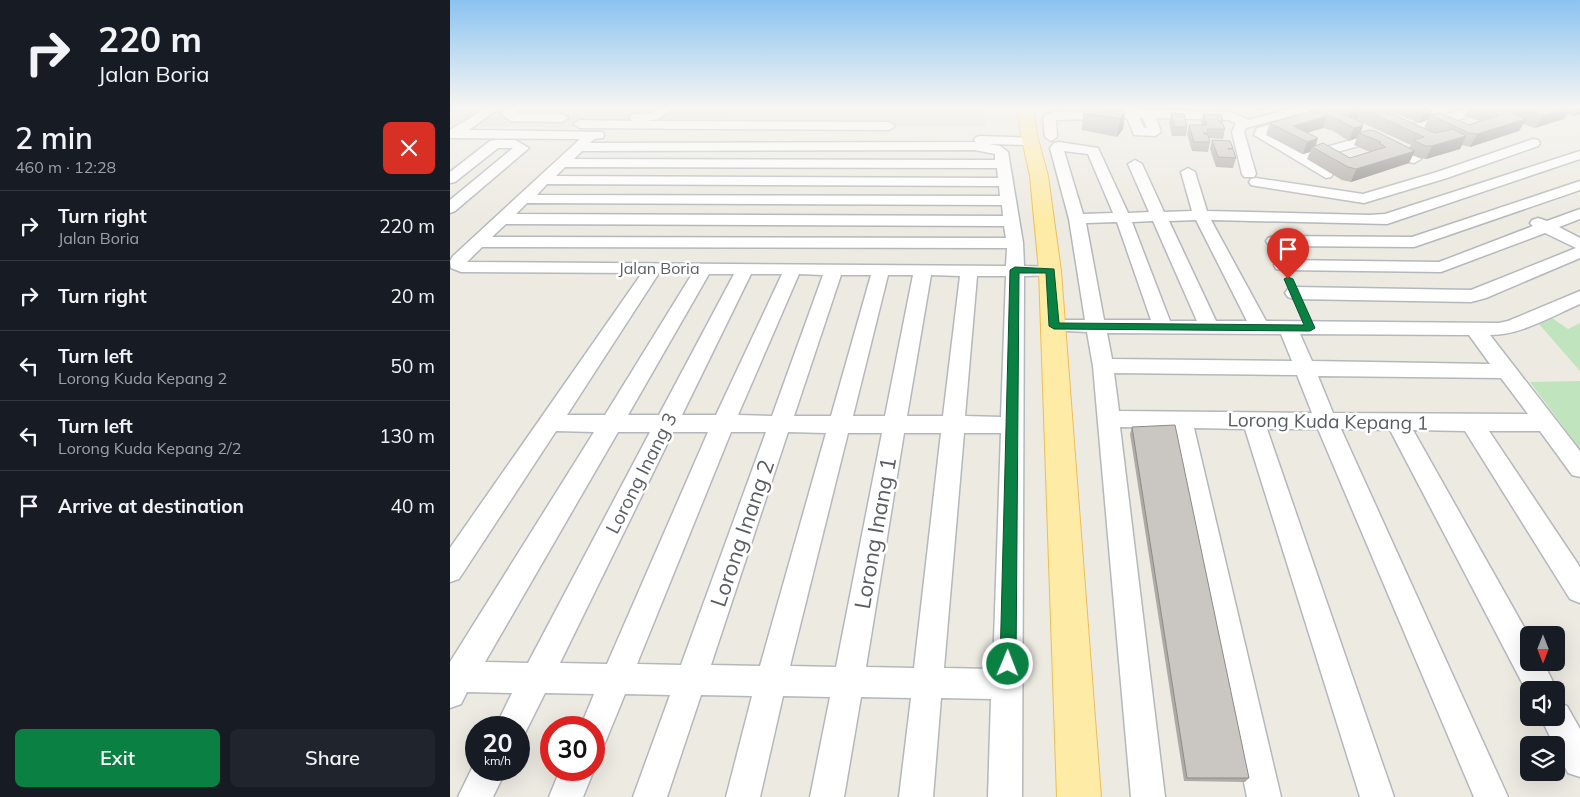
<!DOCTYPE html>
<meta charset="utf-8">
<style>
:root{--surface:#171b24;--page:#20242c;--text:#f1f3f6;--muted:#9ea1a6;--line:#363941;--accent:#0b8043}
body{margin:0;font-family:Mulish,sans-serif;background:var(--page);color:var(--text);height:100vh;display:flex;flex-direction:column;font-size:19px;white-space:nowrap}
*{box-sizing:border-box;margin:0}
p{font-size:16px;color:var(--muted)}
.icon{flex:none;width:28px;height:28px;fill:none;stroke:currentColor;stroke-width:2;stroke-linecap:round;stroke-linejoin:round}
.map{position:relative;flex:1;overflow:hidden}
.details{display:flex;flex-direction:column;background:var(--surface);width:450px}
.details>*{flex:none}
.hud{background:#171b24;color:var(--text);overflow:hidden}
.needle{width:32px;rotate:180deg}
.tools{position:absolute;left:1070px;top:626px;display:grid;gap:10px}
.tools a{display:grid;place-items:center;width:45px;height:45px;border-radius:8px;background:var(--surface);box-shadow:0 5px 20px #0002;font-size:25px}
.speed{position:absolute;left:15px;top:716px;display:flex;gap:10px;font-size:25px;font-weight:700;text-align:center}
.speed>*{display:grid;place-content:center;width:65px;height:65px;border-radius:50%;background:var(--surface);box-shadow:0 5px 20px #0002;line-height:1}
.speed small{font-size:12px;font-weight:400}
.speed .limit{border:8px solid #d22;background:#fff;color:#111}
.pin{position:absolute;display:grid;place-items:center;width:42px;height:42px;color:#fff;margin:-51px -21px;border-radius:50% 50% 50% 0;rotate:-45deg;box-shadow:0 0 5px #0007}
.pin .icon{rotate:45deg}
.me{position:absolute;width:55px;margin:-28px;rotate:1deg;stroke-linejoin:round;filter:drop-shadow(0 0 4px #0008)}
.turn{display:flex;align-items:center;gap:18px;height:105px;padding:0 15px;font-size:22px}
.turn .icon{width:65px;height:65px;stroke-width:2.5}
.turn b{display:block;font-size:35px;line-height:42px}
.round{display:grid;place-items:center;flex:none;width:52px;height:52px;border-radius:8px;background:var(--page)}
.summary{display:flex;align-items:center;justify-content:space-between;height:85px;padding:0 15px}
h1{font-size:30px;font-weight:600;line-height:38px}
.button{display:flex;gap:10px;margin-top:auto;padding:10px 15px}
.button a{flex:1;height:58px;border-radius:8px;background:var(--accent);color:#fff;font-size:20px;font-weight:600;line-height:58px;text-align:center}
.button a+a{background:var(--page);color:var(--text)}
ul{padding:0;list-style:none}
li{display:flex;align-items:center;gap:15px;height:70px;padding:0 15px;border-top:1px solid var(--line)}
li div{flex:1}
li b{display:block;font-size:19px}
li em{font-style:normal}
main{display:flex;flex:1;min-height:0}
.map>svg:first-child{display:block}
.industrial{fill:#dedcd6}
.green{fill:#c0e4be}
.lines{fill:none;stroke-linecap:round;stroke-linejoin:round}
.minor-casing{stroke:#b4b8bc;stroke-width:3}
.major-casing{stroke:#eebd59;stroke-width:2}
.minor{fill:#fff;fill-rule:evenodd}
.major{fill:#fdeba6;fill-rule:evenodd}
.wall{fill:#aeaaa6;fill-rule:evenodd}
.shaded-wall{fill:#8d8b87}
.building{fill:#cac6c1;stroke:#8d8b87}
.route{fill:#0b8043;stroke:#07532c}
.labels{text-anchor:middle;dominant-baseline:central;stroke-width:5;stroke-linejoin:round;paint-order:stroke}
.far-street-label{font-size:16px;fill:#5a5e62;stroke:#fff}
.street-label{font-size:19px;fill:#5a5e62;stroke:#fff}
.near-street-label{font-size:22px;fill:#5a5e62;stroke:#fff}
</style>
<main>
<section class="details">
<div class="hud">
<div class="turn"><svg class="icon" aria-label="right" viewBox="0 0 24 24"><path d="M7 20v-9h11M14 6l5 5-5 5"/></svg><div><b>220 m</b>Jalan Boria</div></div>
</div>
<div class="summary"><div><h1>2 min</h1><p>460 m · 12:28</p></div><a class="round" style="background:#d93025;color:#fff"><svg class="icon" aria-label="close" viewBox="0 0 24 24"><path d="M6 6l12 12M18 6L6 18"/></svg></a></div>
<ul>
<li><svg class="icon" aria-label="right" viewBox="0 0 24 24"><path d="M7 20v-9h11M14 6l5 5-5 5"/></svg><div><b>Turn right</b><p>Jalan Boria</p></div><em>220 m</em></li>
<li><svg class="icon" aria-label="right" viewBox="0 0 24 24"><path d="M7 20v-9h11M14 6l5 5-5 5"/></svg><div><b>Turn right</b></div><em>20 m</em></li>
<li><svg class="icon" aria-label="left" viewBox="0 0 24 24"><path d="M17 20v-9H6M10 6l-5 5 5 5"/></svg><div><b>Turn left</b><p>Lorong Kuda Kepang 2</p></div><em>50 m</em></li>
<li><svg class="icon" aria-label="left" viewBox="0 0 24 24"><path d="M17 20v-9H6M10 6l-5 5 5 5"/></svg><div><b>Turn left</b><p>Lorong Kuda Kepang 2/2</p></div><em>130 m</em></li>
<li><svg class="icon" aria-label="arrive" viewBox="0 0 24 24"><path d="M6 21V4h12l-3 4 3 4H6"/></svg><div><b>Arrive at destination</b></div><em>40 m</em></li>
</ul>
<div class="button"><a>Exit</a><a>Share</a></div>
</section>
<div class="map">
<svg width="1130" height="797" viewBox="0 0 1130 797">
<rect width="100%" height="100%" fill="#edeae2"/>
<!-- industrial -->
<path class="industrial" d="M0,108H535V127H0Z"/>
<!-- green -->
<path class="green" d="M1102,318L1118,329L1130,323V371L1089,324Z
M1130,381V449L1080,382Z"/>
<g class="lines">
<defs>
<path id="minor" d="M36,108H49L19,130L153,132L154,135L153,138L144,139L140,143L526,142L524,140L526,137L531,136L585,138L587,141L585,144L580,145L539,144L550,146L558,152L573,243L574,266L606,267L609,271L606,275L574,276L572,797H538L541,699L491,698L483,797H449L461,698L411,697L394,797H360L380,697L333,696L310,797H276L302,696L251,695L217,797H183L220,695L175,694L155,743L144,748V728H130L144,694L95,693L72,739L69,741V728H45L62,693L17,692L11,704L0,708V662L144,432L106,431L9,579L0,582V548L192,273L11,272L1,268L0,261L3,256L130,139L0,138V130ZM525,150L545,154V160L124,159L132,151ZM115,167L547,168L548,178L106,176ZM97,184L549,186L550,196L87,195ZM77,203L552,205L553,216L66,214ZM56,224L554,226L556,238L42,237ZM32,247L557,248L556,266L17,262ZM209,273L242,274L155,415H117ZM259,274H284L209,415H178ZM301,274H332L266,415H232ZM349,274L373,275L322,416L288,415ZM391,275H421L381,416H344ZM438,275H463L435,416H403ZM481,275L510,276L493,416H457ZM527,276H556L551,417L515,416ZM168,432H200L78,663L35,662ZM223,432H258L157,664L110,663ZM281,432H316L231,665L187,664ZM338,432L376,433L310,666L261,665ZM398,433H432L386,667L340,666ZM454,433H491L464,668L416,667ZM514,433H551L543,669L494,668Z
M58,108H71L65,113L112,114L118,118L112,122L61,121L51,114Z
M209,108H222L209,119L196,121L439,122L445,126L439,130L130,128L124,124L130,120L182,121L180,118L182,115L202,113Z
M677,108H689L688,110L781,112L799,120L844,108H862L860,111L796,128L794,132L806,174L804,177H794L792,174L782,132L786,123L779,120L706,118L711,132L705,136L684,135L677,118L606,120L607,137L601,141L595,137L593,118L595,115L605,112L676,110ZM689,118H693L697,128H694Z
M1018,108H1032L1034,110L1032,113L968,131L962,127L964,124Z
M846,118L852,122L850,125L817,134L852,154L922,134L928,138L927,141L861,159L881,171L883,174L881,177L876,178L804,135L807,128Z
M1083,139L1088,140L1090,143L1088,146L997,178L914,203L806,186L801,185L799,182L801,179L806,178L913,194L987,172Z
M45,140H65L79,148L5,211L0,213V200L63,148H48L5,182L0,183V172L40,141Z
M935,141L969,156L971,159L964,163L959,162L930,148L928,145L930,142Z
M609,142L648,148L678,213L699,212L678,164L685,160L692,164L714,212L742,211L731,172L738,168L745,172L757,211L919,215L935,214L1130,151V159L937,224L761,220L816,321L1049,323L1058,321L1130,291V304C1102,316 1071,335 1040,335L1130,451V477L1122,475L1090,431H1039L1130,567V603L1120,599L1015,431L963,430L1079,636V662H1093L1107,690L1106,692V690H1079V696L940,430L891,429L1058,797H1024L868,429H817L944,797H910L795,429L744,428L831,797H797L722,428L670,427L715,797H681L643,366L637,332L597,330L595,326L597,322L604,320H635L619,219L600,148L604,143ZM614,151L638,154L663,213L633,214ZM746,220L797,321H766L719,221ZM703,221L747,321H720L682,222ZM667,222L701,320H654L636,223ZM657,333L831,334L842,361L662,359ZM850,334L1019,335L1040,364L862,361ZM664,373L847,375L862,413L669,411ZM868,376L1051,378L1078,414L883,413Z
M1130,181V190L964,247L824,246L818,244L816,241L818,238L824,236L962,237Z
M1130,209V219L1109,227L1130,238V258L1036,298L1021,302L844,299L838,297L835,293L838,289L844,287L1021,290L1126,248L1095,233L991,272L832,270L826,269L824,265L826,261L832,260L989,262L1083,226L1080,223L1082,220L1088,218L1097,221Z
M1106,701L1117,706L1130,729V777L1118,773L1106,750V745H1104L1091,718H1106Z
M26,760V770H56L43,797H8Z
M110,770H144L133,797H99Z"/>
<path id="major" d="M567,108H583L587,135L598,176L611,271L651,797H607L589,271L580,176L571,135Z"/>
</defs>
<!-- minor casing -->
<use href="#minor" class="minor-casing"/>
<!-- major casing -->
<use href="#major" class="major-casing"/>
<!-- minor -->
<use href="#minor" class="minor"/>
<!-- major -->
<use href="#major" class="major"/>
</g>
<!-- wall -->
<path class="wall" d="M801,108H821L808,111Z
M888,108H929L985,133L974,127L978,120L969,123L931,108H974L982,111L980,115L1019,125L1030,121L1014,116L1018,108H1130V114L1125,116L1118,114L1114,119L1085,128L1073,124L1069,131L1020,147L1012,145L1010,149L976,159L969,158L962,155L959,163L901,182L892,180L857,159L860,152L853,154L816,135L820,123L887,111ZM913,123L961,145L959,148L910,133L913,126L912,125ZM873,128L883,131L899,141L907,138L904,145L920,152L900,158L865,146L857,133Z
M998,108H1017L1016,109L1008,111Z
M675,112L673,129L667,137L632,130L633,113Z
M721,113L737,127L736,136H722L719,123Z
M753,114L773,121V123L775,129L773,139L759,138L760,142L758,152L742,151L737,134L739,125H752L751,123Z
M762,140L783,148L786,158L783,168L766,167L760,149Z
M682,427L799,778L795,782L734,781L680,434Z"/>
<!-- shaded-wall -->
<path class="shaded-wall" d="M809,108H821L808,111Z
M911,108L907,120L896,123L901,111Z
M1010,108H1017L1016,109L1008,111Z
M1120,108H1121L1114,119L1085,128L1093,116Z
M1130,108V114L1125,116Z
M982,111L978,120L969,123L973,114Z
M675,112L673,129L667,137L670,119Z
M877,116L873,128L846,136L843,126Z
M1076,119L1069,131L1020,147L1027,134Z
M913,123L912,126H913L910,134L909,133L907,138L899,141L904,128Z
M1016,136L1010,149L976,159L982,146Z
M868,138L865,148L862,147L860,152L853,154L857,142Z
M965,151L959,163L901,182L906,169Z"/>
<!-- building -->
<path class="building" d="M637,108H650L675,112L670,119L633,113Z
M872,108H878L913,123L911,125L913,126L904,128L887,119L877,116L843,126L868,138L857,142L820,123Z
M893,108H928L985,133L1003,129L1016,136L982,146H975L963,140L974,137L911,108L901,111Z
M957,108H974L982,111L973,114Z
M1032,108H1049L1076,119L1027,134L1019,133L980,115L990,113L1019,125L1049,115L1041,112L1043,111Z
M1082,108H1120L1093,116L1073,110Z
M721,113L734,114L737,127H724Z
M753,114L771,115L773,121H768L772,123L775,129H757L758,133H753L758,135L760,142H744L739,125H757Z
M919,130L925,131L965,151L906,169L898,167L862,147L873,143L900,158L936,147L929,143L931,142L909,133Z
M762,140L780,141L783,148L778,149H783L786,158L768,157Z
M725,425L799,778H737L682,427Z"/>
<!-- sky -->
<linearGradient id="sky" x2="0" y2="1"><stop stop-color="#8bc3f0"/><stop offset="0.49" stop-color="#f7f6f2"/><stop offset="1" stop-color="#f7f6f2" stop-opacity="0"/></linearGradient>
<rect width="1130" height="219" fill="url(#sky)"/>
<!-- route -->
<path class="route" d="M565,267L604,269L609,323L854,325L834,279L838,277L843,279L865,328L860,331L604,329L599,326L596,273H569L566,664L563,670L558,672L552,670L550,664L560,270Z"/>
<g class="labels">
<!-- far-street labels -->
<g class="far-street-label">
<text x="209" y="268">Jalan Boria</text>
</g>
<!-- street labels -->
<g class="street-label">
<text transform="translate(878 421) rotate(1)">Lorong Kuda Kepang 1</text>
<text transform="translate(191 473) rotate(-63)">Lorong Inang 3</text>
</g>
<!-- near-street labels -->
<g class="near-street-label">
<text transform="translate(292 533) rotate(-71)">Lorong Inang 2</text>
<text transform="translate(425 533) rotate(-80)">Lorong Inang 1</text>
</g>
</g>
</svg>
<div class="tools">
<a><svg class="needle" viewBox="-14 -14 28 28"><path d="M0-13l5 13h-10z" fill="#e53935"/><path d="M0 13l5-13h-10z" fill="#9ea1a6"/></svg></a>
<a><svg class="icon" aria-label="sound" viewBox="0 0 24 24"><path d="M4 9h4l5-4v14l-5-4H4zM17 9q2 3 0 6"/></svg></a>
<a><svg class="icon" aria-label="layers" viewBox="0 0 24 24"><path d="M12 4l9 5-9 5-9-5zM3 14l9 5 9-5"/></svg></a>
</div>
<div class="speed"><div>20<small>km/h</small></div><div class="limit">30</div></div>
<div class="pin" style="left:838px;top:279px;background:#d93025"><svg class="icon" aria-label="arrive" viewBox="0 0 24 24"><path d="M6 21V4h12l-3 4 3 4H6"/></svg></div>
<svg class="me" style="left:558px;top:664px" viewBox="-20 -20 40 40"><circle r="17" fill="#0b8043" stroke="#fff" stroke-width="3"/><path d="M0-11L8 9 0 5-8 9z" fill="#fff"/></svg>
</div>
</main>
